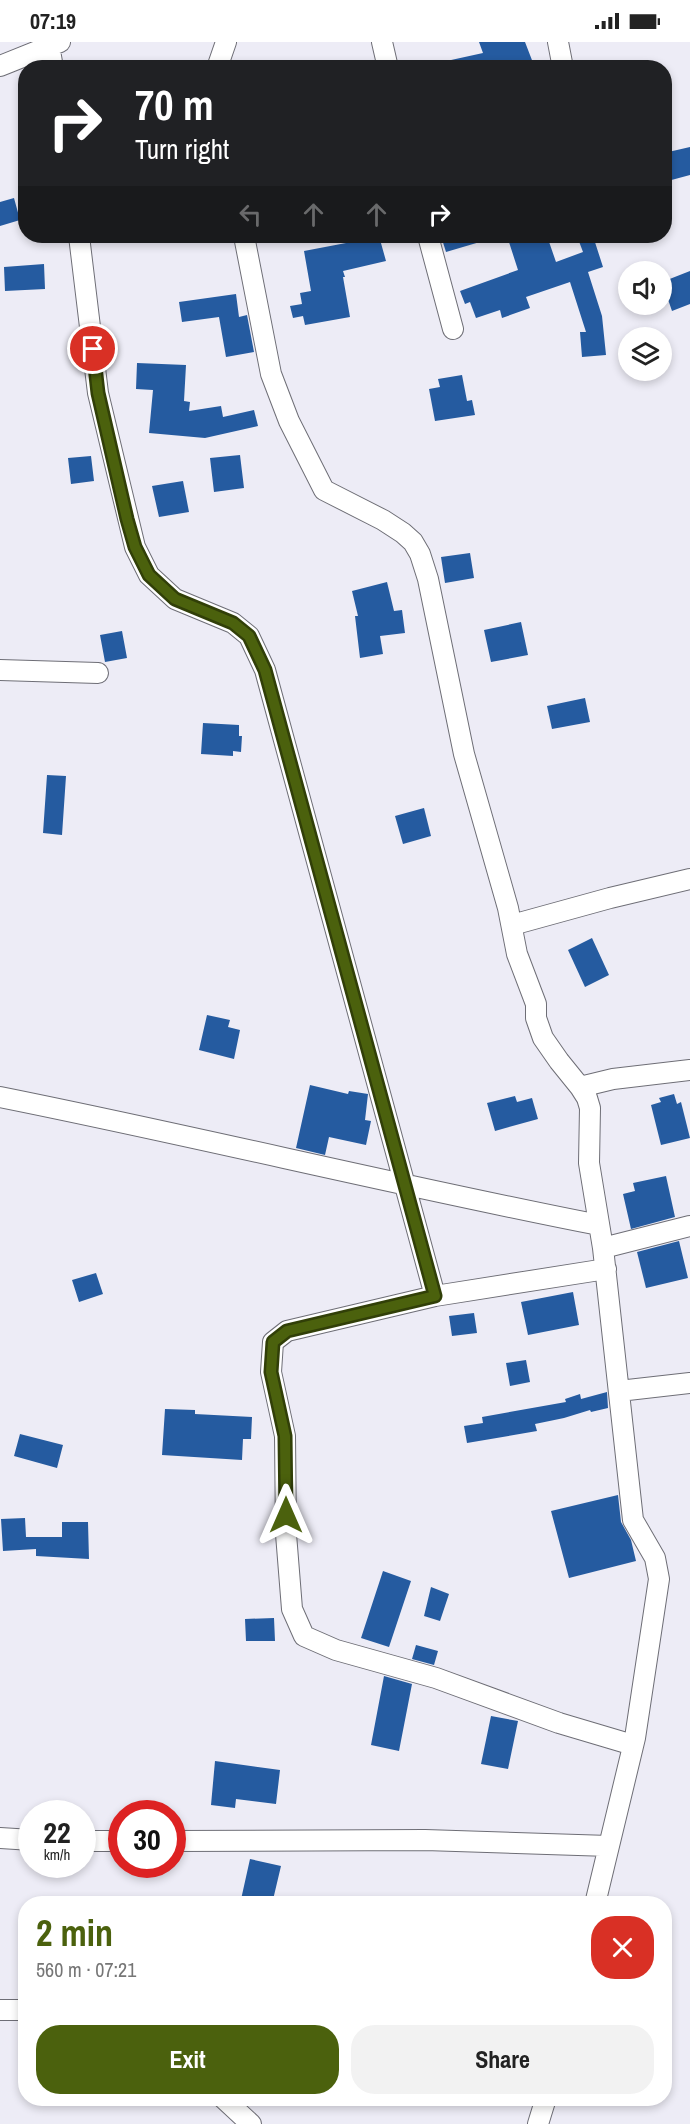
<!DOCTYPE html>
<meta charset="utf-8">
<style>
:root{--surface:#fff;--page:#f2f2f2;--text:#222;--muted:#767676;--accent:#4b610d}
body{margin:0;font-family:"Archivo Narrow",sans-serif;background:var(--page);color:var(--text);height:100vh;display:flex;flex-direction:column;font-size:22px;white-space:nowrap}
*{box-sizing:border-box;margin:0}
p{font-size:20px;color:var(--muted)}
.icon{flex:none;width:33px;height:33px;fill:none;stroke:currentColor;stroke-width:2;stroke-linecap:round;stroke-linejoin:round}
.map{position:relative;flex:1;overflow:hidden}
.panel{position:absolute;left:18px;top:1854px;width:654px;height:210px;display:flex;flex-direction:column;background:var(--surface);border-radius:24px;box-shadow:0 3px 9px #0003}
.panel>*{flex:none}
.top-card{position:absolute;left:18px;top:18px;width:654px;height:183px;border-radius:24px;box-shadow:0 3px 9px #0003;background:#202124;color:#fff;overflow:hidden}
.controls{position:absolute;left:618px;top:219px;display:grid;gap:12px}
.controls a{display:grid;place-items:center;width:54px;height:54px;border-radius:50%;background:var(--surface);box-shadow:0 3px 9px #0003;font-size:30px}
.speed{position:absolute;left:18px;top:1758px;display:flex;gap:12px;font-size:30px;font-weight:700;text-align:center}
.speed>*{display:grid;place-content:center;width:78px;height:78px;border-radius:50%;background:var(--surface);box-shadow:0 3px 9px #0003;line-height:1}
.speed small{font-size:15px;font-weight:400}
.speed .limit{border:9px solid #d22;background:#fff;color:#111}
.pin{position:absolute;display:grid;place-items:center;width:51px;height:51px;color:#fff;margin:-26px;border:3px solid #fff;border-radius:50%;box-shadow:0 2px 6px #0007}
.me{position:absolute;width:66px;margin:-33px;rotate:0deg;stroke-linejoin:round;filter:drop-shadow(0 0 4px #0008)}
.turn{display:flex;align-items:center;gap:21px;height:126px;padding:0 18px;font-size:27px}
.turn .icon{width:78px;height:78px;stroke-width:2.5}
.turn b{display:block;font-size:42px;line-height:51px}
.lanes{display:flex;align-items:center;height:57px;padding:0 18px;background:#0003;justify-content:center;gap:30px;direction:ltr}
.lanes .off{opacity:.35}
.round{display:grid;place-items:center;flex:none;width:63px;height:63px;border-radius:24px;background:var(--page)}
.head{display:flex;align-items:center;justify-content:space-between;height:102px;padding:0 18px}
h1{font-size:36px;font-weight:700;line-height:45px;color:var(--accent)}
.cta{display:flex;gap:12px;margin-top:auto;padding:12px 18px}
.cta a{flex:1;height:69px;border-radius:24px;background:var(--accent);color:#fff;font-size:24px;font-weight:700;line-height:69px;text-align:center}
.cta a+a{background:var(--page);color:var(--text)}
.status{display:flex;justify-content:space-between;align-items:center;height:42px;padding:0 30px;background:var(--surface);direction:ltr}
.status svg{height:16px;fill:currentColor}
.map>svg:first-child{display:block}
.building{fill:#255ba0}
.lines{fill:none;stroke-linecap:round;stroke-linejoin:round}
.minor-casing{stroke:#6e6e76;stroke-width:22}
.minor{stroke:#fff;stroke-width:20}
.route-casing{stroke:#313f08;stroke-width:15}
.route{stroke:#4b610d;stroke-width:10}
</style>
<div class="status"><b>07:19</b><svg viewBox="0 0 49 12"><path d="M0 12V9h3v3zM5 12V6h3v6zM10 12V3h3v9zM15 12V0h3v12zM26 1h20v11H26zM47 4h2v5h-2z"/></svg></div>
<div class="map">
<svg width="690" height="2082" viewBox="0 0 690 2082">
<rect width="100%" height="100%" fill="#edecf6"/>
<!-- building -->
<path class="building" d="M479,0H525L535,26H443L442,20L483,11Z
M690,105V133L664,140V111Z
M14,156L20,178L0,184V160Z
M370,194H379L386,219L343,229L345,235H343L350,275L305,283L303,274L293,276L290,264L302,262L300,251L311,249L304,209L346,201V199Z
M441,194H489L490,197L446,210Z
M507,194H547L556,220L583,210L577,194H593L603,225L588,230L602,274L606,313L582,315L580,290H586L570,240L526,255L530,266L502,276L500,268L476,276L470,260L465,262L460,249L518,228Z
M44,222L45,247L5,249L4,225Z
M690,229V262L672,269L662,240Z
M236,252L239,275L247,273L254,310L226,315L219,275L182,280L179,260Z
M137,321L186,323L184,359L190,360L189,369L221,364L223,375L254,368L258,384L205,396L149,391L153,348L136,347Z
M462,333L467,359L472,358L475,373L435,379L429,347L440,345L438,337Z
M240,413L244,446L214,450L210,416Z
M91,414L94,439L71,442L68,416Z
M183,439L189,470L159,475L152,444Z
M470,511L474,536L445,541L441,515Z
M387,540L394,569L402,568L405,591L380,594L383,612L360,616L355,574H358L352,549Z
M521,580L528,613L491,620L484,588Z
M122,589L127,616L105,620L100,593Z
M585,656L590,680L552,687L547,664Z
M203,681L239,683V694H242L241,710L233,709V714L201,712Z
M47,733L66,734L62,793L43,791Z
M424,766L431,794L403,802L395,774Z
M592,896L609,933L585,945L568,908Z
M207,973L230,978L228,985L240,988L234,1017L199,1008Z
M310,1043L348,1052L349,1049L368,1052L365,1078L371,1079L366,1103L329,1095L325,1113L296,1106Z
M674,1052L677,1062L681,1060L690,1096L661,1103L651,1063L661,1060L659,1056Z
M515,1054L517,1060L532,1056L538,1077L495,1089L487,1061Z
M666,1134L675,1175L631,1187L623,1152L635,1149L633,1141Z
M679,1199L688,1236L646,1246L637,1210Z
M96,1231L103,1252L79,1260L72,1238Z
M573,1250L579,1283L528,1293L521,1260Z
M474,1271L477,1291L452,1294L449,1274Z
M526,1318L530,1340L510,1344L506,1321Z
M607,1350L608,1366L591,1370L590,1368L564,1376L535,1382L537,1389L467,1401L464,1384L483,1381L482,1375L566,1360L565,1357L580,1352L581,1357Z
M165,1367L195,1368V1372L252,1375L251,1397H243L242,1418L162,1413Z
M20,1392L63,1403L57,1426L14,1414Z
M618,1453L621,1480L631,1498L636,1519L569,1536L551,1469Z
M25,1476L26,1495H62V1480H88L89,1517L36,1514V1507L3,1509L1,1477Z
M383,1529L411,1539L389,1605L361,1596Z
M431,1545L449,1552L440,1579L424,1574Z
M274,1576L275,1599H246L245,1577Z
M416,1603L438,1609L434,1623L412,1617Z
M384,1634L412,1642L399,1709L371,1703Z
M491,1674L518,1679L508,1727L481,1722Z
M215,1719L280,1728L276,1762L236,1757L235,1766L211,1763Z
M250,1817L281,1824L272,1862H240Z"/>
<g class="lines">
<defs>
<path id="minor" d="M382,0L388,26
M558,0L563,26
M49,3L53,26
M0,24L60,0
M217,26L226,0
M79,194L98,351L135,505L149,533L175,557L233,581L249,594L265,628L435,1254
M244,194L271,332L289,379L324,448L383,478L403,491L413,500L420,512L428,537L464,712L508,866L517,912L536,962V976L543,996L559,1019L580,1045L587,1056L590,1066L589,1121L603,1206L633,1478L655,1516L659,1537L635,1696L595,1862
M428,194L453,287
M0,628L98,631
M512,883L610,856L690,837
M580,1045L613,1037L690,1028
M0,1055C200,1095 399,1144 599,1183
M603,1206L690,1184
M606,1227L435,1254L287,1289L273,1300L271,1330L285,1394L286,1492L292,1567L304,1594L336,1608L436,1636L559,1681L633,1703
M619,1349L690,1341
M0,1796L32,1798
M82,1799H122
M172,1799L425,1798L609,1804
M0,1968H26
M223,2056L251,2082
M538,2082L546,2056"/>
</defs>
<!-- minor casing -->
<use href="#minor" class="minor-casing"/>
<!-- minor -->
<use href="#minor" class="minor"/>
</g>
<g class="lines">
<defs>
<path id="route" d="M93,307L98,351L127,477L135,505L149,533L175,557L233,581L249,594L265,628L435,1254L287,1289L273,1300L271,1330L285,1394L286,1473"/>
</defs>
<!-- route casing -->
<use href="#route" class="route-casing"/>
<!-- route -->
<use href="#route" class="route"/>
</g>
</svg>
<div class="controls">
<a><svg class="icon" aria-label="sound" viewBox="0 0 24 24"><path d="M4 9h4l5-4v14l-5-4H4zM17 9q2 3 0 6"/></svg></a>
<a><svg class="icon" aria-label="layers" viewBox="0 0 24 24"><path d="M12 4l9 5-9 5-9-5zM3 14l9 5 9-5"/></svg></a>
</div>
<div class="speed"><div>22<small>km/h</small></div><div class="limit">30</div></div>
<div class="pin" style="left:93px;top:307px;background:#d93025"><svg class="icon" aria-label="arrive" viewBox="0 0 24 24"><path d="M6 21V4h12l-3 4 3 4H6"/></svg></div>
<svg class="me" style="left:286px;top:1473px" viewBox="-20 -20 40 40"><path d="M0-17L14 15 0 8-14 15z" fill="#4b610d" stroke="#fff" stroke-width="4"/></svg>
<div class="top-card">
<div class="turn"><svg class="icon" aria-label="right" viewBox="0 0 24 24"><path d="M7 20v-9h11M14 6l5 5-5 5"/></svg><div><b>70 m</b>Turn right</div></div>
<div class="lanes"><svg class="icon off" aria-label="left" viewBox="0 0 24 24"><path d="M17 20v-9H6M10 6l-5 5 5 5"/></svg><svg class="icon off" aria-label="ahead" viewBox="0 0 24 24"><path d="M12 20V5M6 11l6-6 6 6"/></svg><svg class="icon off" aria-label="ahead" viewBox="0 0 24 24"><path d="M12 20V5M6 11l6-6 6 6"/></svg><svg class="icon" aria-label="right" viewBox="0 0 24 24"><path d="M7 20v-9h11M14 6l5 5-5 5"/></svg></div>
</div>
<section class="panel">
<div class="head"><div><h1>2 min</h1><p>560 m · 07:21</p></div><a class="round" style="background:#d93025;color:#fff"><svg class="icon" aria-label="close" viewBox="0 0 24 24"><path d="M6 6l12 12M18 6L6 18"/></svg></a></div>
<div class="cta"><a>Exit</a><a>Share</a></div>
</section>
</div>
